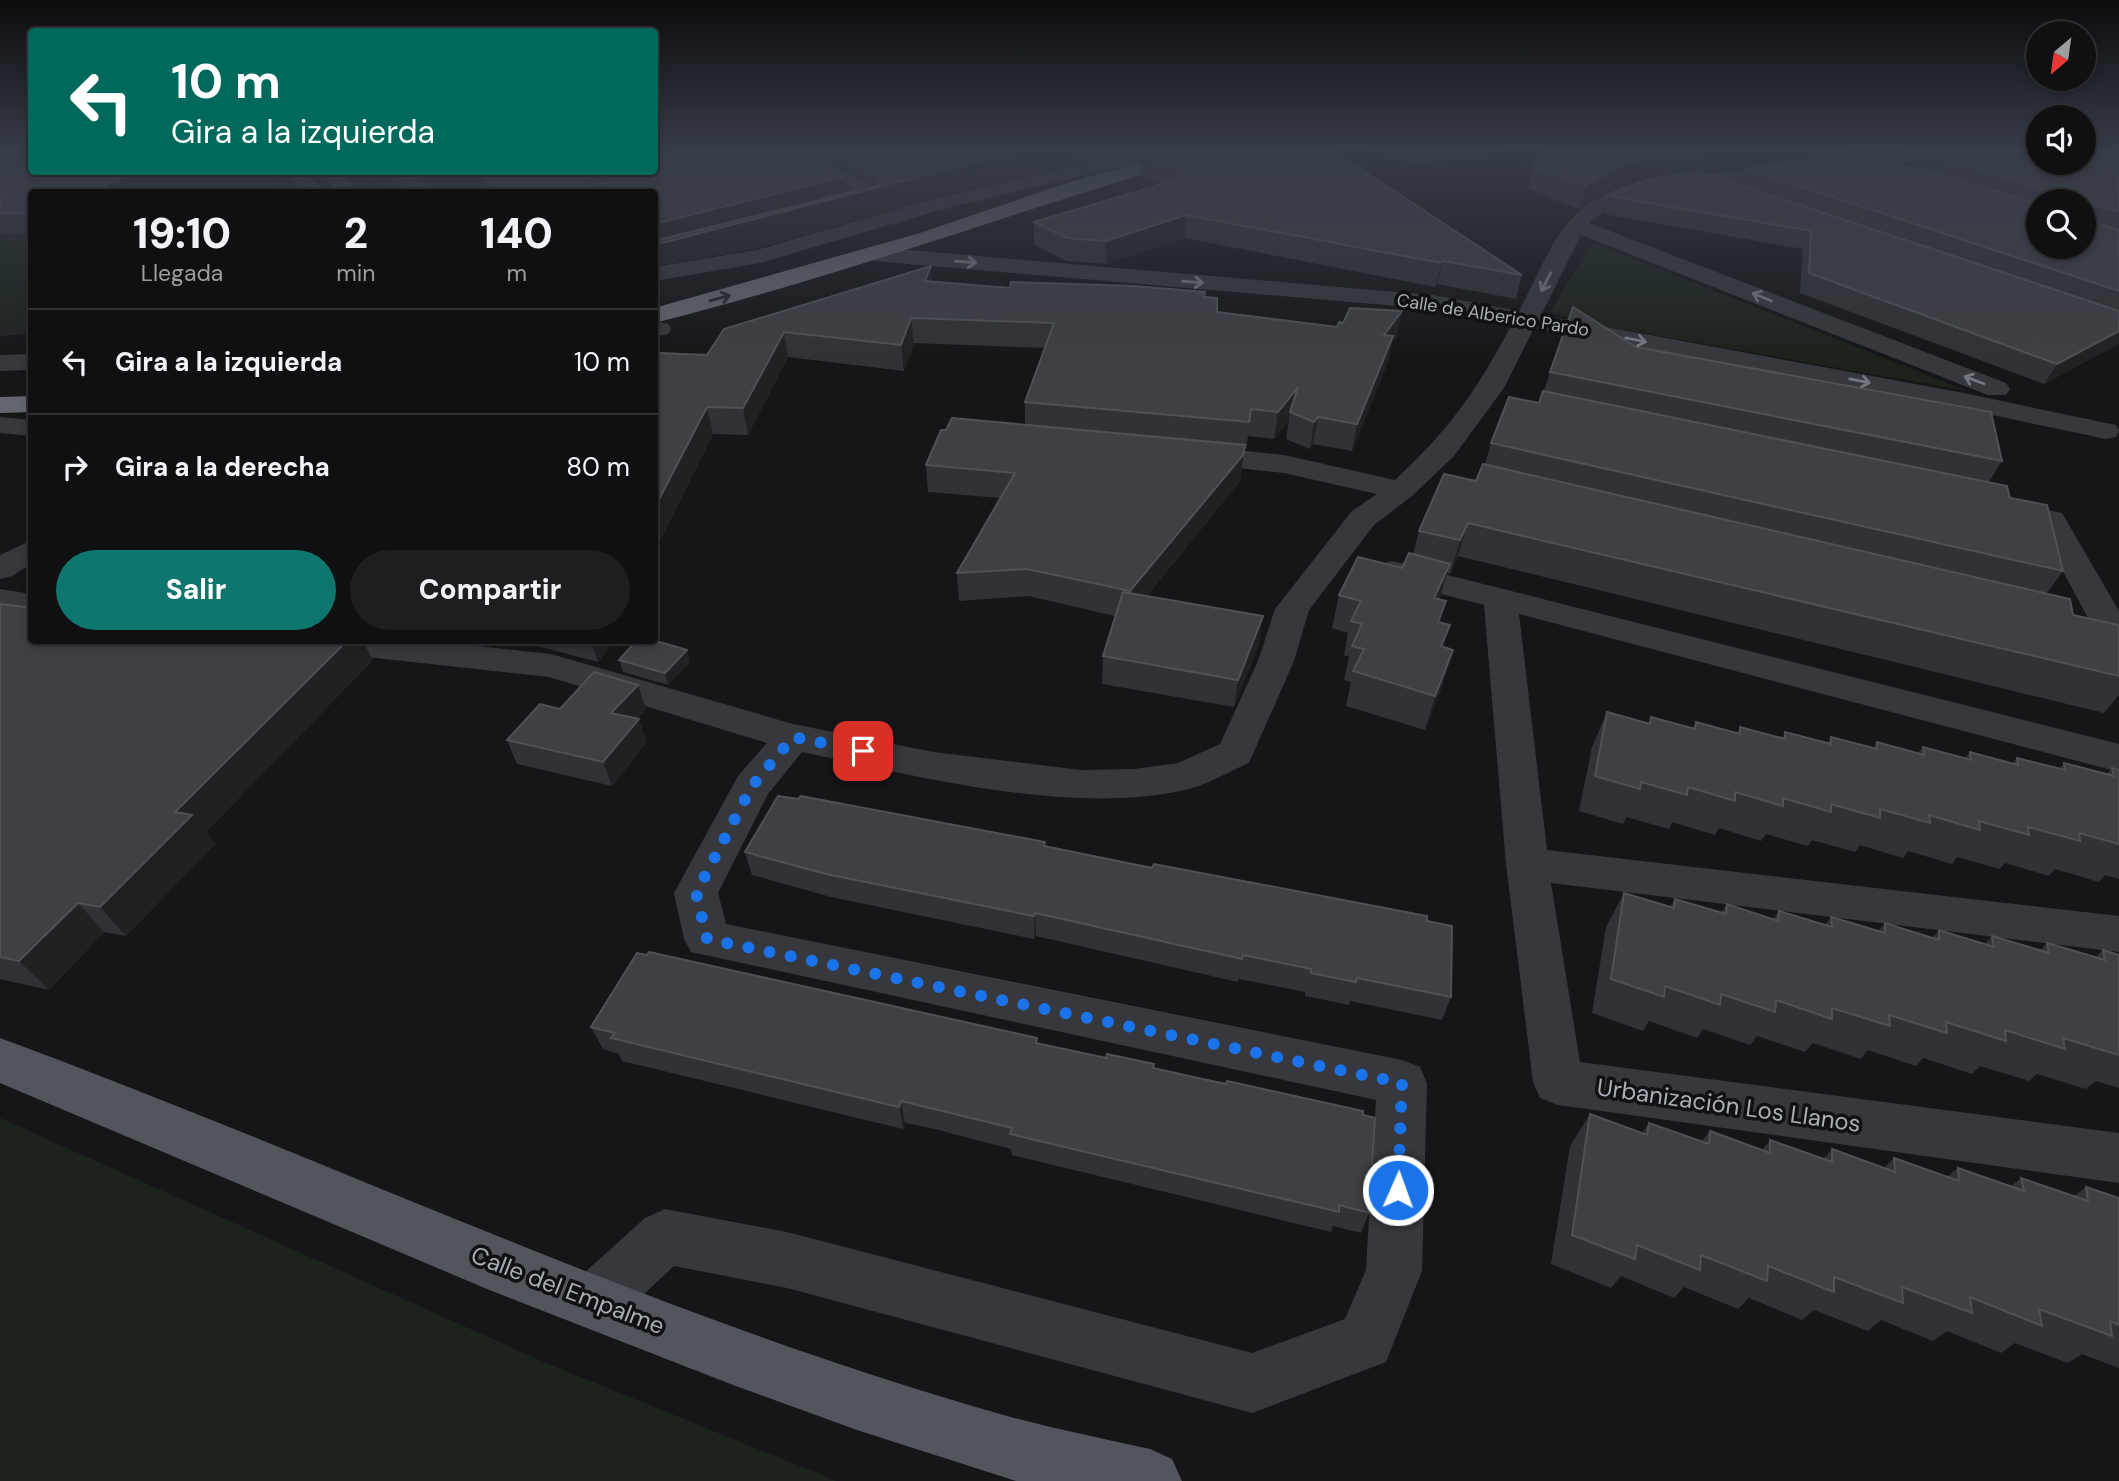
<!DOCTYPE html>
<html lang="es">
<meta charset="utf-8">
<style>
:root{--surface:#101012;--page:#1e1e20;--text:#f1f3f6;--muted:#9c9d9f;--line:#303032;--accent:#0f766e}
body{margin:0;font-family:"DM Sans",sans-serif;background:var(--page);color:var(--text);height:100vh;display:flex;flex-direction:column;font-size:26px;white-space:nowrap}
*{box-sizing:border-box;margin:0}
p{font-size:23px;color:var(--muted)}
.icon{flex:none;width:38px;height:38px;fill:none;stroke:currentColor;stroke-width:2;stroke-linecap:round;stroke-linejoin:round}
.map{position:relative;flex:1;overflow:hidden}
.details{position:absolute;left:28px;top:189px;width:630px;height:455px;display:flex;flex-direction:column;background:var(--surface);border-radius:7px;box-shadow:0 4px 10px #0003,0 0 0 2px var(--line)}
.details>*{flex:none}
.hud{position:absolute;left:28px;top:28px;width:630px;height:147px;border-radius:7px;box-shadow:0 4px 10px #0003,0 0 0 2px var(--line);background:#00695c;color:#fff;overflow:hidden}
.needle{width:46px;rotate:209deg}
.controls{position:absolute;left:2026px;top:21px;display:grid;gap:14px}
.controls a{display:grid;place-items:center;width:70px;height:70px;border-radius:50%;background:var(--surface);box-shadow:0 4px 10px #0003,0 0 0 2px var(--line);font-size:35px}
.pin{position:absolute;display:grid;place-items:center;width:60px;height:60px;color:#fff;margin:-30px;border-radius:14px;box-shadow:0 4px 10px #0006}
.me{position:absolute;width:77px;margin:-38px;rotate:2deg;stroke-linejoin:round;filter:drop-shadow(0 0 5px #0008)}
.turn{display:flex;align-items:center;gap:24px;height:147px;padding:0 28px;font-size:32px}
.turn .icon{width:91px;height:91px;stroke-width:2.5}
.turn b{display:block;font-size:49px;line-height:60px}
.eta{display:flex;justify-content:space-evenly;align-items:center;height:119px;text-align:center}
.eta b{font-size:42px;font-weight:800;line-height:49px}
.primary-button{display:flex;gap:14px;margin-top:auto;padding:14px 28px}
.primary-button a{flex:1;height:80px;border-radius:42px;background:var(--accent);color:#fff;font-size:28px;font-weight:800;line-height:80px;text-align:center}
.primary-button a+a{background:var(--page);color:var(--text)}
ul{padding:0;list-style:none}
li{display:flex;align-items:center;gap:21px;height:105px;padding:0 28px;border-top:2px solid var(--line)}
li div{flex:1}
li b{display:block;font-size:26px}
li em{font-style:normal}
.map>svg:first-child{display:block}
.built{fill:#222225}
.green{fill:#1c231d}
.lines{fill:none;stroke-linecap:round;stroke-linejoin:round}
.minor{fill:#37383d;fill-rule:evenodd}
.major{fill:#53555c;fill-rule:evenodd}
.highway{fill:#63666e;fill-rule:evenodd}
.wall{fill:#323236;fill-rule:evenodd}
.shaded-wall{fill:#212124}
.building{fill:#3f3f44;stroke:#4f5156;stroke-width:2}
.oneway{stroke:#757881}
.oneway2{stroke:#26262a}
.route{stroke:#1a73e8;stroke-width:12;stroke-dasharray:0 21.6}
.labels{text-anchor:middle;dominant-baseline:central;stroke-width:7;stroke-linejoin:round;paint-order:stroke}
.far-street-label{font-size:18px;fill:#a8adb8;stroke:#111113}
.near-street-label{font-size:24px;fill:#a8adb8;stroke:#111113}
</style>
<div class="map">
<svg width="2119" height="1481" viewBox="0 0 2119 1481">
<rect width="100%" height="100%" fill="#161618"/>
<!-- built -->
<path class="built" d="M0,150L32,172H266L283,192H32L31,334L0,336Z
M655,150H1140L963,191L758,248L655,266L654,192H390L367,172H654Z"/>
<!-- green -->
<path class="green" d="M0,240L31,242V315L8,329L0,328Z
M1592,243L1599,245L1967,391L1592,324L1550,312Z
M0,1118L546,1363L837,1481H0Z"/>
<g class="lines">
<!-- minor -->
<path class="minor" d="M787,150H809L880,190L877,194L822,209L815,207L812,203L815,199L853,189Z
M1139,150L1148,156L1146,160L940,210L760,263L654,281V267L757,250L927,201Z
M1371,150H1500L1491,156L1414,163L1373,154Z
M1913,150H1941C1924,171 1684,188 1642,193L1612,205L1589,223L2006,383L2010,389L2006,395H1988L1581,235L1541,315L1959,392L2106,423L2116,425L2119,430L2116,437L2106,439L1959,408L1534,328L1504,388L1454,456L1412,496L1374,525L1309,610L1294,661L1249,763C1228,772 1207,785 1185,790C1071,816 915,776 802,752L768,794L718,893L726,924L1402,1060L1420,1067L1427,1083L1422,1271L1386,1362L1252,1413L787,1288L674,1266L614,1322L594,1331L574,1322L565,1302L574,1282L645,1218L665,1209L787,1232L1252,1353L1345,1319L1366,1270L1376,1100L691,952L684,939L674,893L738,776L767,743L549,677L312,651L300,648L295,640H421L551,654L793,724L933,752L1081,770L1134,769L1178,763L1220,744L1258,661L1275,609L1352,511L1377,494L1284,473L1191,463L1181,460L1177,454L1181,448L1191,445L1284,455L1395,480C1450,429 1477,390 1512,324L1432,309L874,261L866,259L863,254L866,249L874,247L1432,295L1519,311C1553,246 1562,201 1641,181L1863,158Z
M285,172H305L325,192H304Z
M319,172H340L360,192H339Z
M386,172H408L434,192H412Z
M573,172H595L616,187L608,192L599,191Z
M659,322L668,324L671,329L668,334L654,337V323Z
M32,354V370L0,371V355Z
M0,417L32,420V436L0,433Z
M1999,500L2062,513L2119,611V653L2107,650L2101,642L2039,527L1988,516L1984,509L1988,502Z
M32,540V563L12,576L0,579V555Z
M1392,561L2119,744V772L1519,614L1547,850L2119,916V952L1551,883L1580,1062L2119,1133V1183L1558,1105L1540,1098L1533,1082L1506,864L1484,605L1380,578L1376,571L1380,564Z
M0,589L32,594V614L0,609Z"/>
<!-- major -->
<path class="major" d="M2084,150L2119,156V168L2084,159Z
M0,1038C334,1161 657,1317 1000,1414C1050,1428 1100,1438 1150,1449L1172,1459L1182,1481H1016L857,1430L733,1385L487,1289L0,1083Z"/>
<!-- highway -->
<path class="highway" d="M1184,150H1212L1210,154C1024,208 843,276 654,323V308L920,233L1070,182Z
M32,396V412L0,413V397Z"/>
</g>
<!-- wall -->
<path class="wall" d="M0,150L32,192V235L0,233Z
M814,150H1062L654,257V241L877,185Z
M1069,150H1130L1093,158Z
M1141,150H1176L1172,151L1173,152L1522,275L1516,299L1437,284L1435,287L1185,238L1106,264L1067,261L1034,245V222L1162,184L1141,176L1142,155L1147,154Z
M1547,150H1847L1844,157L1701,172L1738,184L1744,168L1925,171L1932,156L2119,170V344L2044,384L1800,293L1803,249L1604,214L1609,196L1699,172L1640,178L1613,187L1579,209L1528,189L1533,167ZM2039,201H2084L2039,247Z
M468,172H579L595,183L605,184L610,181L599,172H654L845,187L654,235V192L491,190Z
M932,282L1010,288L1205,292V297L1217,312L1397,336L1392,342L1388,362L1352,451L1313,444L1310,449L1286,439L1289,420L1274,439L1248,436L1246,449H1244L1240,481L1147,596L1259,644L1234,707L1102,684L1103,656L1115,616L1028,596L959,601L957,573L1001,498L928,492L926,465L1025,425V402L1045,348L914,343L904,371L788,357L748,435L713,434L660,541H654V361L707,355Z
M1636,347L2002,461L1989,482L2010,498L2063,571L2047,593L2073,615L2119,630V695L2104,713L1458,556L1450,574L1447,573L1439,600L1440,623L1450,625L1443,647V684L1425,730L1346,706L1351,682L1344,680L1349,657L1344,655L1348,633L1332,628L1339,595L1402,568L1413,554L1419,531L1476,481L1485,464L1491,443L1539,403L1544,391L1550,372Z
M0,604L373,660L206,832L215,844L126,936L104,932L49,990L0,979Z
M514,640H614L598,662Z
M619,660L690,662L668,685L623,672Z
M560,709H646L637,718L647,742L612,786L517,764L507,740Z
M1607,712L1648,724L1651,717L1693,728L1696,722L1737,733L1740,727L1782,738L1785,732L1827,743L1831,737L1873,748L1877,742L1918,753L1923,747L1965,758L1970,752L2012,764L2017,758L2059,769L2064,763L2107,774L2112,768L2119,770V879L2105,875L2099,882L2055,869L2049,876L2005,863L2000,869L1957,857L1952,864L1908,851L1903,858L1860,845L1855,852L1812,840L1808,846L1766,834L1761,841L1719,828L1715,835L1672,822L1669,829L1626,817L1623,824L1579,811L1592,747Z
M1045,842V846L1427,921L1451,997L1442,1020L1350,1001L1349,1005L1305,996V992L1239,979L1238,982L1036,936L1034,939L831,897L752,875L745,852Z
M1624,893L1670,907L1675,899L1721,913L1727,904L1773,919L1779,911L1825,925L1831,917L1878,931L1885,923L1932,938L1939,930L1985,944L1992,936L2040,951L2047,943L2095,957L2103,950L2119,955V1088L2096,1081L2086,1089L2037,1074L2029,1081L1980,1066L1972,1074L1923,1058L1916,1066L1868,1050L1861,1059L1813,1043L1805,1052L1757,1036L1750,1045L1703,1029L1697,1038L1649,1021L1643,1031L1592,1013L1606,927Z
M591,1027L1037,1043L1153,1068L1369,1213L1361,1233L1333,1226L1331,1232L1012,1155L1011,1149L931,1128L905,1123L903,1129L622,1061L619,1054L603,1049Z
M1590,1114L1642,1133L1649,1123L1702,1141L1710,1131L1762,1150L1770,1140L1823,1159L1832,1149L1884,1168L1894,1158L1947,1177L1958,1168L2011,1186L2021,1178L2074,1196L2086,1187L2119,1198V1368L2082,1354L2068,1363L2015,1343L2001,1353L1947,1331L1933,1341L1881,1320L1868,1331L1814,1310L1802,1320L1749,1298L1738,1309L1684,1287L1674,1298L1621,1276L1611,1288L1551,1264L1570,1146Z"/>
<!-- shaded-wall -->
<path class="shaded-wall" d="M1023,150H1062L658,256L655,245Z
M1093,150H1130L1093,158Z
M1717,150H1847L1844,157L1640,178L1613,187L1579,209L1586,186L1620,165L1647,157Z
M133,172H183L142,192H91Z
M844,177L845,187L654,235V224Z
M1186,215L1185,238L1106,264V241Z
M1443,261L1437,284L1435,287L1441,263Z
M931,266L933,290L925,281Z
M1402,311L1397,336L1392,342L1388,362L1352,451L1357,424L1384,335Z
M911,318L914,343L904,371L901,345Z
M2119,331V344L2044,384L2057,364Z
M784,332L788,357L748,435L743,408Z
M1298,387L1290,412L1289,420L1274,439L1278,412Z
M707,407L713,434L660,541L654,522V509Z
M1318,417L1313,444L1310,449L1314,422Z
M1245,445L1240,481L1128,619L1130,591Z
M1468,523L1458,556L1450,574L1460,540Z
M1450,564L1440,597L1425,632L1434,598Z
M1446,601L1437,635L1438,622Z
M1263,616L1259,644L1234,707L1238,680Z
M1450,625L1440,659L1441,646Z
M348,640H362L373,660L206,832L215,844L126,936L100,907L175,812Z
M590,640H614L598,662Z
M687,650L690,662L668,685L665,673Z
M1453,650L1443,684L1425,730L1435,696Z
M638,685L646,709L619,736L611,713Z
M639,719L647,742L612,786L603,762Z
M78,903L104,932L49,990L19,961Z
M1035,913L1036,936L1034,939V916Z
M901,1101L905,1123L903,1129L899,1107Z"/>
<!-- building -->
<path class="building" d="M0,150H32V172H133L91,192H32V214L0,213Z
M654,150H797L844,177L654,224V192H479L498,188L477,172H579L595,183L605,184L616,177L609,172H654Z
M830,150H1023L654,245V241L877,186L881,181L880,177Z
M1162,150H1171L1173,152L1181,154L1197,150H1332L1522,275L1443,261L1441,263L1186,215L1106,241L1067,238L1034,222L1196,174L1142,155Z
M1547,150H1717L1647,157L1620,165L1586,186L1533,167Z
M1950,150H2039V163H2084V161L2119,170V211L2095,205L2092,208L2093,222L2119,230V291L1744,168L1870,155L2039,204V247H2084V201H2050V191L1932,156Z
M1701,172L2119,311V331L2057,364L1809,273L1811,231L1609,196L1645,180Z
M931,266L925,281L1010,288L1011,282L1134,286L1205,292L1204,297L1217,298V312L1337,327L1339,322L1343,323L1350,308L1402,311L1384,335L1393,336L1357,424L1318,417L1314,422L1290,412L1298,387L1278,412L1251,409L1249,422L1025,402L1054,323L911,318L901,345L784,332L743,408L707,407L654,509V361L661,353L707,355L724,329Z
M1573,307L1636,347L1991,412L2002,461L1550,372Z
M1543,391L2007,486L2010,498L2047,505L2063,571L1491,443L1509,397L1539,403Z
M952,418L1245,445L1243,455L1130,591L1027,569L957,573L1015,473L926,465L941,430H946Z
M1483,464L2070,599L2073,615L2118,625L2119,630V676L1468,523L1460,540L1419,531L1444,474L1476,481Z
M1409,553L1450,564L1434,598L1446,601L1438,622L1450,625L1441,646L1453,650L1435,696L1353,671L1364,649L1352,646L1362,624L1351,621L1361,601L1339,595L1358,557L1402,568Z
M1123,592L1263,616L1238,680L1103,656Z
M0,604L32,608V640H348L175,812L192,815L100,907L78,903L19,961L0,957Z
M637,640H653L687,650L665,673L619,660Z
M594,672L638,685L611,713L639,719L603,762L507,740L540,704L560,709Z
M1607,712L1650,724L1651,717L1695,729L1696,722L1740,734V727L1785,739V732L1831,744V737L1877,749V742L1924,755L1923,747L1971,760L1970,752L2018,765L2017,758L2065,770L2064,763L2114,776L2112,768L2119,770V844L2079,833L2080,841L2028,827L2029,835L1979,821L1980,830L1929,815L1930,823L1880,809V818L1831,804V812L1783,798V806L1735,792V801L1688,787L1687,795L1641,782L1640,789L1595,776Z
M778,796L798,799L801,796L1045,842L1044,846L1152,868L1154,864L1427,916V921L1452,926L1451,997L1357,978L1356,982L1311,973V969L1243,955L1242,959L1035,913L1034,916L826,874L745,852Z
M1624,893L1674,908L1675,899L1726,914L1727,904L1778,921L1779,911L1832,927L1831,917L1885,933V923L1939,940V930L1994,947L1992,936L2049,953L2047,943L2105,960L2103,950L2119,955V1055L2063,1038L2065,1049L2005,1030L2006,1041L1946,1022L1947,1033L1889,1015L1890,1026L1832,1008V1019L1776,1000L1775,1012L1721,994L1720,1005L1665,986L1664,997L1611,979Z
M649,952L1037,1038L1036,1043L1106,1058L1107,1054L1154,1064L1153,1068L1189,1076L1226,1084L1227,1081L1363,1111V1115L1375,1118L1369,1213L1339,1205V1212L1010,1134L1012,1128L901,1101L899,1107L611,1038L615,1033L591,1027L637,953L647,955Z
M1590,1114L1647,1135L1649,1123L1709,1144L1710,1131L1770,1153V1140L1832,1162V1149L1895,1172L1894,1158L1959,1181L1958,1168L2024,1191L2021,1178L2088,1201L2086,1187L2119,1198V1325L2110,1321L2112,1336L2039,1309L2042,1326L1970,1297L1972,1313L1902,1287L1903,1303L1834,1277V1292L1768,1266L1767,1281L1701,1255L1700,1270L1637,1245L1635,1259L1572,1235Z"/>
<!-- one-way arrows -->
<defs><path id="oneway-shaft" d="M-6 0H5M1.5-3L5.5 0L1.5 3" fill="none" stroke-width="1.6" stroke-linecap="round" stroke-linejoin="round" transform="scale(1.75)"/></defs>
<g class="oneway">
<use href="#oneway-shaft" transform="translate(966 262) rotate(5)"/>
<use href="#oneway-shaft" transform="translate(1193 282) rotate(5)"/>
<use href="#oneway-shaft" transform="translate(1546 282) rotate(117)"/>
<use href="#oneway-shaft" transform="translate(1762 297) rotate(-158)"/>
<use href="#oneway-shaft" transform="translate(1636 340) rotate(11)"/>
<use href="#oneway-shaft" transform="translate(1974 380) rotate(-159)"/>
<use href="#oneway-shaft" transform="translate(1860 381) rotate(11)"/>
</g>
<use class="oneway2" href="#oneway-shaft" transform="translate(720 298) rotate(-16)"/>
<!-- sky -->
<linearGradient id="sky" x2="0" y2="1"><stop stop-color="#0c0c0d"/><stop offset="0.42" stop-color="#363c48"/><stop offset="1" stop-color="#363c48" stop-opacity="0"/></linearGradient>
<rect width="2119" height="357" fill="url(#sky)"/>
<g class="lines">
<!-- route -->
<path class="route" d="M863,751L793,737L752,786L696,893L707,939L1402,1083L1398,1190"/>
</g>
<g class="labels">
<!-- far-street labels -->
<g class="far-street-label">
<text transform="translate(1493 315) rotate(9)">Calle de Alberico Pardo</text>
</g>
<!-- near-street labels -->
<g class="near-street-label">
<text transform="translate(1729 1105) rotate(8)">Urbanización Los Llanos</text>
<text transform="translate(568 1290) rotate(21)">Calle del Empalme</text>
</g>
</g>
</svg>
<div class="controls">
<a><svg class="needle" viewBox="-14 -14 28 28"><path d="M0-13l5 13h-10z" fill="#e53935"/><path d="M0 13l5-13h-10z" fill="#9c9d9f"/></svg></a>
<a><svg class="icon" aria-label="sound" viewBox="0 0 24 24"><path d="M4 9h4l5-4v14l-5-4H4zM17 9q2 3 0 6"/></svg></a>
<a><svg class="icon" aria-label="search" viewBox="0 0 24 24"><circle cx="10" cy="10" r="6"/><path d="M15 15l6 6"/></svg></a>
</div>
<div class="pin" style="left:863px;top:751px;background:#d93025"><svg class="icon" aria-label="arrive" viewBox="0 0 24 24"><path d="M6 21V4h12l-3 4 3 4H6"/></svg></div>
<svg class="me" style="left:1398px;top:1190px" viewBox="-20 -20 40 40"><circle r="17" fill="#1a73e8" stroke="#fff" stroke-width="3"/><path d="M0-11L8 9 0 5-8 9z" fill="#fff"/></svg>
<div class="hud">
<div class="turn"><svg class="icon" aria-label="left" viewBox="0 0 24 24"><path d="M17 20v-9H6M10 6l-5 5 5 5"/></svg><div><b>10 m</b>Gira a la izquierda</div></div>
</div>
<section class="details">
<div class="eta">
<div><b>19:10</b><p>Llegada</p></div>
<div><b>2</b><p>min</p></div>
<div><b>140</b><p>m</p></div>
</div>
<ul>
<li><svg class="icon" aria-label="left" viewBox="0 0 24 24"><path d="M17 20v-9H6M10 6l-5 5 5 5"/></svg><div><b>Gira a la izquierda</b></div><em>10 m</em></li>
<li><svg class="icon" aria-label="right" viewBox="0 0 24 24"><path d="M7 20v-9h11M14 6l5 5-5 5"/></svg><div><b>Gira a la derecha</b></div><em>80 m</em></li>
</ul>
<div class="primary-button"><a>Salir</a><a>Compartir</a></div>
</section>
</div>
